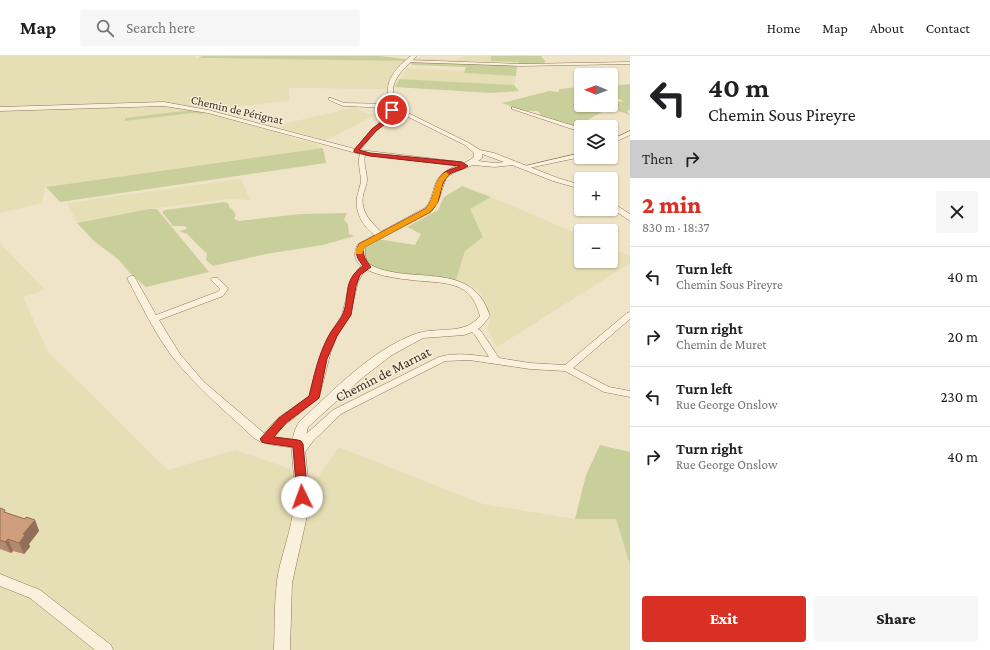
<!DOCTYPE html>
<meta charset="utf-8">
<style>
:root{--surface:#fff;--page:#f6f6f6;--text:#202124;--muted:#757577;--line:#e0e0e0;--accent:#d93025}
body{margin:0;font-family:"Crimson Pro",serif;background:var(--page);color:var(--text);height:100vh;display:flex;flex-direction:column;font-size:15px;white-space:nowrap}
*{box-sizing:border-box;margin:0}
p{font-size:13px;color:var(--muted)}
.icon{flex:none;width:22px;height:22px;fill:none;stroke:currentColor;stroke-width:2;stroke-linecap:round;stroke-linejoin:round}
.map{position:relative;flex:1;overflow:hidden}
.details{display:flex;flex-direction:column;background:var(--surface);width:360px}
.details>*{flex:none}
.guide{background:#fff;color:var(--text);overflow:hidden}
.needle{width:26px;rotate:271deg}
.buttons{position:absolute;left:574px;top:12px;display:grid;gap:8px}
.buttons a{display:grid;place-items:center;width:44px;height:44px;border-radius:4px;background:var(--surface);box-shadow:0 1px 3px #0004;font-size:20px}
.pin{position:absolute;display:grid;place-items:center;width:34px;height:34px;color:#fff;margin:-17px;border:2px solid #fff;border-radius:50%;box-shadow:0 1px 4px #0007}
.me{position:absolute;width:44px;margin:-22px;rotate:357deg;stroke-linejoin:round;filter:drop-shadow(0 0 3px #0008)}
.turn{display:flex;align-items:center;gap:14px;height:84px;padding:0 12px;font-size:18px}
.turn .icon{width:52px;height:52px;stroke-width:2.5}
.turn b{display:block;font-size:28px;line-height:34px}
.then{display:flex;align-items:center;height:38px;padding:0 12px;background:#0003;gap:8px;font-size:15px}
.round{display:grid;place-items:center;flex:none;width:42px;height:42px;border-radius:4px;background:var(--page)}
.head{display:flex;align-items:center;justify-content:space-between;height:68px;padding:0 12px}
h1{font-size:24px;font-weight:800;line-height:30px;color:var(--accent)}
.primary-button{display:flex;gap:8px;margin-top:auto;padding:8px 12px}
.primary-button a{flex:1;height:46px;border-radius:4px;background:var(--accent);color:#fff;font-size:16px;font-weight:800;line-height:46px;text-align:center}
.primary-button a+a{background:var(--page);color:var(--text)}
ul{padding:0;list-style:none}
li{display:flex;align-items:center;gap:12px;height:60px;padding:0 12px;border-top:1px solid var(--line)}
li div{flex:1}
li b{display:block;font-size:15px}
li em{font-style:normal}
header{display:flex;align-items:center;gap:24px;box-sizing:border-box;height:56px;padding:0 20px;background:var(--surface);border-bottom:1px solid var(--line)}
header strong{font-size:19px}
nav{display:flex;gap:22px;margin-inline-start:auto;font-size:14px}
.search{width:280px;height:36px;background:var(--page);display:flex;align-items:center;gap:10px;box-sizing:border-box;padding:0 14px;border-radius:4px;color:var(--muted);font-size:15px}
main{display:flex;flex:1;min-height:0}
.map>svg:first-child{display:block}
.farmland{fill:#e6deb5}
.green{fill:#c9cf9b}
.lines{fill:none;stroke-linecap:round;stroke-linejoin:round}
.minor-casing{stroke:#8d765c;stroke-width:1}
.tertiary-casing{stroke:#8d765c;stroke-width:1}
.minor{fill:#faf1dc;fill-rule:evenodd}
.tertiary{fill:#faf1dc;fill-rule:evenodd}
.wall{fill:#b2896c}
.shaded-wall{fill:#916f58}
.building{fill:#cf9f7d;stroke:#916f58}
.route{fill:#d93025;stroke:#8d1f18}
.slow{fill:#f59e0b}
.labels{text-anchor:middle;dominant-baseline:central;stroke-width:3;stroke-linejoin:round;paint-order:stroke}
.far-street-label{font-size:12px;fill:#3d2e20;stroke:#f7eed8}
.street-label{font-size:14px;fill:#3d2e20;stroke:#f7eed8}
</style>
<header>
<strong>Map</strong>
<div class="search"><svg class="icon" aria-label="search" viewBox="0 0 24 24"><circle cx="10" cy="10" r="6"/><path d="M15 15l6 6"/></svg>Search here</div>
<nav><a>Home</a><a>Map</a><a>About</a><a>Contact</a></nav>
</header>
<main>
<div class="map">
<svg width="630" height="594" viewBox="0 0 630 594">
<rect width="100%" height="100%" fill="#f0e4c8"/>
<!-- farmland -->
<path class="farmland" d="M0,0H197L194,2L226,3L245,2L404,5L395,13L386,33L289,32V45L125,62V65L193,57L200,58L205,57L269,73L291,80L293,83L315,87L323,92L45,131L42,147L0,157Z
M464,0H491V5L518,6L519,9L413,4L415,2L456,4Z
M407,12L465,15L464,17L516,20L514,29L400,23Z
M355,51L362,56L375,59L326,84L275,70Z
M239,123H241L250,144L229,143L149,153L77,167L67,147Z
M491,141L581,179V205H611V192L630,200V207L497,291L487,272L491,262L486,246L477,233L456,224L465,195L483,181L470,153Z
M0,187L45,234L23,241L48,296L168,414L235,394L318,422L338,391L483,448L575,463H616L630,509V594H0Z"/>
<!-- green -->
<path class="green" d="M202,0H380L406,3L404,5L198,2Z
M491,0H541L546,6H544L546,8L519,9L518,6L491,5Z
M419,5L517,10L516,20L464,17L466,11L413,9L408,6Z
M399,23L514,29L519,35L491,37L395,31Z
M630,28V53L627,55L630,59L609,52L575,71L539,59L541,58L537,55H525L502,47L549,35L559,36V33L580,31H581V49H611V45L623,46L620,43L611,44V30Z
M192,54L205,57L200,58L193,57L125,65V62Z
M323,92L326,107L60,146L46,131Z
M462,130L491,141L470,153L483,181L465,195L456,224C440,222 381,218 371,210C367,207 365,201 363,197L367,190L378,183L415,189L421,178L407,171L438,154L444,141Z
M225,146L229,148V151L233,154L236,159L234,163L239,165L301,158L347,157L344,164L348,168L349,178L355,180L323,189L266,198L213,210L206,204L207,198L187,178L179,175L187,173L185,170H173L162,156L165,154Z
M149,153H157L209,216L146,231L129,216L119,204L94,185L77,167Z
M600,389L630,396V509L616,463H575L586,419Z"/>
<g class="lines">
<defs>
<path id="minor" d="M407,4L521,8L630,6V8L521,10L405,6Z
M331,42L344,47L394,48L400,52L394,55L390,64L376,75L360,94L461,106L468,110L465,112L460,110L365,99C363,108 367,115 367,124C367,129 364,134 363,139C360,158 373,167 384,179L380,181C365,176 354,156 357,141C358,136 360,131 361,126C361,116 357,107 360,98L208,57L164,50L0,55V51L164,46L208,54L355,93L372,73L386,62L390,53L394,52L343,50L329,44V42Z
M512,51L581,72V76L512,53Z
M630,75V79L611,88V84Z
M581,97V101L524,113L521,111Z
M364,209H370L371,211L363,217L358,226L350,259L337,280L331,295L319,342L286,368L273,381L301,385L305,379L333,354L439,301C456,296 472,299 489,301L475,279L469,273L473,270L481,275L499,302L530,307L565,309L627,257L630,256V263L573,312L609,331L630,335V341L604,336L565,315L530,313L469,304L445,305L341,358L313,385L303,399L299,400L295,399L294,396L296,392L273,389L261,386L254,382C226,356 198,332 174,303C155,278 142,250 127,222L131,220H134L156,259L217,236L220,233L211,224L212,222H218L227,231L228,233L223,240L159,264L180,298L204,326L264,377L278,362L310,340L322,295L329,280L342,259L350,226L358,213Z
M0,518L40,534L111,589L113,594H95L30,542L0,530Z"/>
<path id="tertiary" d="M411,0H417C401,15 381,32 402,54L469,87L480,94L494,97L558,122L581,129V133L553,125L512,109L495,111L473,109L453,117L446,122L438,146L431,156L365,191V199L367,206C375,213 387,215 398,217C436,222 476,215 490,260L482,270L475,275L464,279L423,282L392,299L362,322L308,371L305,385V394L309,432V451L292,527L290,594H274C275,569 274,543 278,518C284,490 295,464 295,435C295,411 286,387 299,366C334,334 370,295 415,278C437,270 464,280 480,260C477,250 473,240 464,234C458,230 450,228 443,227C426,224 338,225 358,188L425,152C434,143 432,128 441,119C450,110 465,109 474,101V97L465,89L398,56C378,36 390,15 411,0ZM482,98L504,106L495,107L478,105L482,102Z
M611,146L630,158V165L611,152Z"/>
</defs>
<!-- minor casing -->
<use href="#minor" class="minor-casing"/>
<!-- tertiary casing -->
<use href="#tertiary" class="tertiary-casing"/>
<!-- minor -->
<use href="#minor" class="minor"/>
<!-- tertiary -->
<use href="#tertiary" class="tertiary"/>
</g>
<!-- wall -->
<path class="wall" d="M0,452L6,457L25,463L35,464L39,475L29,488L30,491L24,498L13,495L11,497L0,493Z"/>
<!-- shaded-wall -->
<path class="shaded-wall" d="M35,464L39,475L29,488L30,491L24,498L19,487L23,478Z
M8,483L13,495L11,497L5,486Z"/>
<!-- building -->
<path class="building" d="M0,452L5,454L4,456L25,463L26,461L35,464L23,478L25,479L19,487L8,483L5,486L0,484Z"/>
<!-- route -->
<path class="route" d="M392,52L395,54L390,64L376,75L359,94L370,97L462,106L468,110C461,115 450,115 446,122C438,134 443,144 430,156L364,191C362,200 366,204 371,211L360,219L356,230L351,259L337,280L327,303L319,342L286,367L274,381L298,384L301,385L303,388L308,441L307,444L302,445L298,444L297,441L293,391L265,387L262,386L260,383L279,362L309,340C314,320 318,300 328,281C332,273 338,267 342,260C351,241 341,225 363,210C357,202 354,198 359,188L425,153C436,143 433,124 445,116C449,113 456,112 460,110L370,100L354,96V94L372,73L386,62L390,54Z"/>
<!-- slow -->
<path class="slow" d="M446,116L449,118L443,126L437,148L430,156L365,191L362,198H356L355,197L359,188L425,153C436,143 432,123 446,116Z"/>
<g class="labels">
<!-- far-street labels -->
<g class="far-street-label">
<text transform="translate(237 54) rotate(13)">Chemin de Pérignat</text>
</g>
<!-- street labels -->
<g class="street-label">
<text transform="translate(383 318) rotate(-27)">Chemin de Marnat</text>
</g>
</g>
</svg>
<div class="buttons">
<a><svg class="needle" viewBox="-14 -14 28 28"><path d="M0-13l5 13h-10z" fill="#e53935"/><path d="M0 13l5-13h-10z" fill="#757577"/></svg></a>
<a><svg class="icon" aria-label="layers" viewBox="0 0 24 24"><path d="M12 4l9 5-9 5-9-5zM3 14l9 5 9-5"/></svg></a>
<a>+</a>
<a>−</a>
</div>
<div class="pin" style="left:392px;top:54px;background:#d93025"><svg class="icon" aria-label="arrive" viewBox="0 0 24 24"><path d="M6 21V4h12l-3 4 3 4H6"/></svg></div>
<svg class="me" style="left:302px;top:441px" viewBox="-20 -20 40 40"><circle r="19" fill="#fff"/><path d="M0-13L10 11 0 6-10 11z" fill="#d93025"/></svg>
</div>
<section class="details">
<div class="guide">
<div class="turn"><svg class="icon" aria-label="left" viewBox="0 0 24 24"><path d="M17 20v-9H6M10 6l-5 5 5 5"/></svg><div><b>40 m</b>Chemin Sous Pireyre</div></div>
<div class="then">Then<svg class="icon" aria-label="right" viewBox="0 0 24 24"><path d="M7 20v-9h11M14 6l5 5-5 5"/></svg></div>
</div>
<div class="head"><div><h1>2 min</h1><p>830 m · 18:37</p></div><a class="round"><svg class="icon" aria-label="close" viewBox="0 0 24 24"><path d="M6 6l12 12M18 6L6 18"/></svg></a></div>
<ul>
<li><svg class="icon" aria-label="left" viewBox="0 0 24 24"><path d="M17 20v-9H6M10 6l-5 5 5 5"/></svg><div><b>Turn left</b><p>Chemin Sous Pireyre</p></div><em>40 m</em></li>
<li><svg class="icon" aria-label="right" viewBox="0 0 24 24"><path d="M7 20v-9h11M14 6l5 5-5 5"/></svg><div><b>Turn right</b><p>Chemin de Muret</p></div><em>20 m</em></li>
<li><svg class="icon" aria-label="left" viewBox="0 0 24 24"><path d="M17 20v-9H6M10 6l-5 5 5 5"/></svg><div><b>Turn left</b><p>Rue George Onslow</p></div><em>230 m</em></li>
<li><svg class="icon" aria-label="right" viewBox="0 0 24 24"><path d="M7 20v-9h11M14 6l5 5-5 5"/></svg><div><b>Turn right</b><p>Rue George Onslow</p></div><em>40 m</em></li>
</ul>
<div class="primary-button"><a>Exit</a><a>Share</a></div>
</section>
</main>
